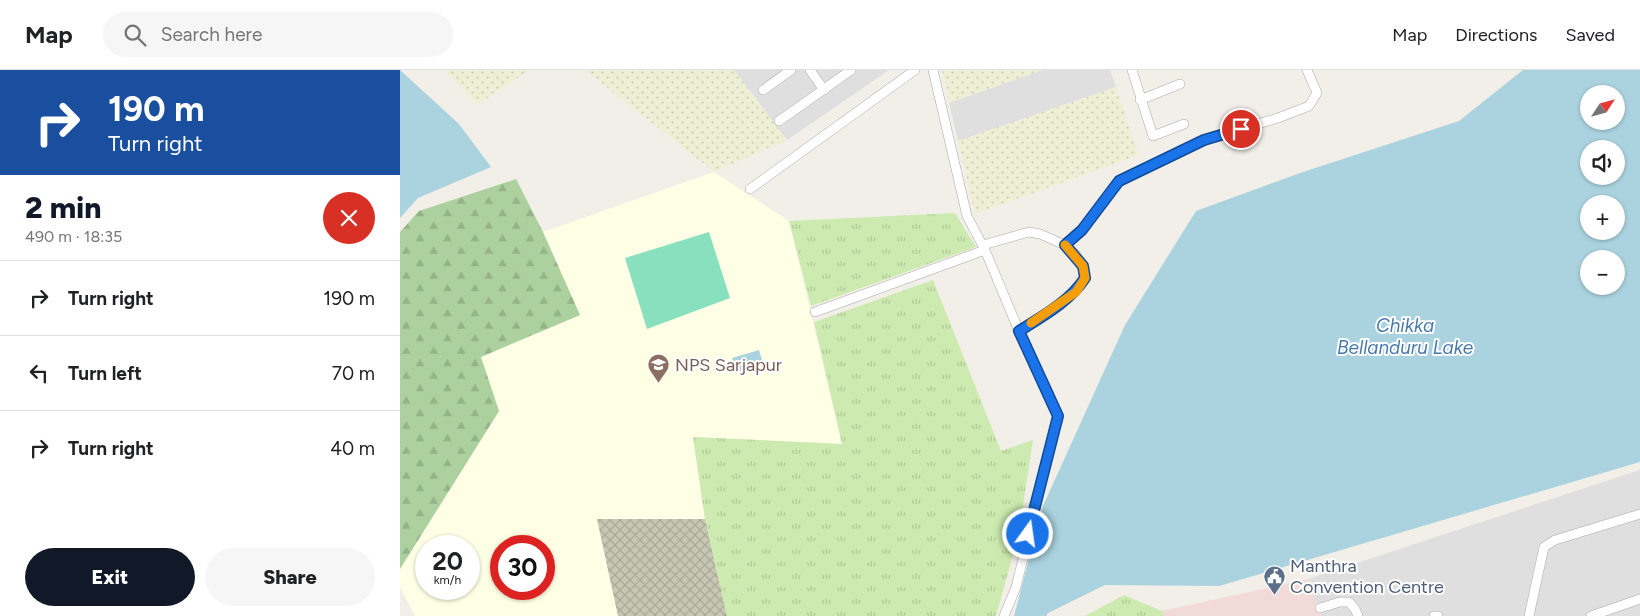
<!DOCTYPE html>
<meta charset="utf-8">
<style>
:root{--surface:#fff;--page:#f6f6f6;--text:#202124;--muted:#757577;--line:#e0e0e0;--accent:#111827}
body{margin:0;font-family:Figtree,sans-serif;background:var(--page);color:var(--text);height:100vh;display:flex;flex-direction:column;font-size:19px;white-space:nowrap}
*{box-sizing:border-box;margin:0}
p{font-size:16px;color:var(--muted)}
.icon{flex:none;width:28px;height:28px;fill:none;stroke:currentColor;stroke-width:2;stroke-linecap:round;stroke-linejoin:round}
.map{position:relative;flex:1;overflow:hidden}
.panel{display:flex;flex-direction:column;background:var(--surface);width:400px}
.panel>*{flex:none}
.guide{background:#1a4fa0;color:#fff;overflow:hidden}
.needle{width:32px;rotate:54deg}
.fabs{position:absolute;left:1180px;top:15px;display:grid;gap:10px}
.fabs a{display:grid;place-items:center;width:45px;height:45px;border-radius:50%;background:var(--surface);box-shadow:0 1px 4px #0004;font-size:25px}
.speed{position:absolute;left:15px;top:465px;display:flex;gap:10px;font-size:25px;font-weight:700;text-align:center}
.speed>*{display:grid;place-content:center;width:65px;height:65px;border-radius:50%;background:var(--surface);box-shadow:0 1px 4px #0004;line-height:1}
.speed small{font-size:12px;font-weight:400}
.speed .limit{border:8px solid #d22;background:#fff;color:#111}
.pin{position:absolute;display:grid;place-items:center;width:42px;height:42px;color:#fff;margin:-21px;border:2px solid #fff;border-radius:50%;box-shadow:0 1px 5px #0007}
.me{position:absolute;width:55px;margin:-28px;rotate:14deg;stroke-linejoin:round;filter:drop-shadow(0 0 4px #0008)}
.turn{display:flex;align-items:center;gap:18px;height:105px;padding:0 25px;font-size:22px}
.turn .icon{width:65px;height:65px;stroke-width:2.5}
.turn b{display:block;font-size:35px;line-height:42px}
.round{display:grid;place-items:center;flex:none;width:52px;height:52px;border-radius:26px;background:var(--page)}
.overview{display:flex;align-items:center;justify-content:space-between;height:85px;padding:0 25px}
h1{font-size:30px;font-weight:800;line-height:38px;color:var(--accent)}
.button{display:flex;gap:10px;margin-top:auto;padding:10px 25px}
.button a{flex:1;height:58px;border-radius:30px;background:var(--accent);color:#fff;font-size:20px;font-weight:800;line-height:58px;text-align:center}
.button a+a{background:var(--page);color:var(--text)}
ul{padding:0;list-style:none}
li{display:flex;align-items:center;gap:15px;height:75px;padding:0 25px;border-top:1px solid var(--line)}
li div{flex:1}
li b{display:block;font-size:19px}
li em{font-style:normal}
header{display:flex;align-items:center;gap:30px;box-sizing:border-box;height:70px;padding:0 25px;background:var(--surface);border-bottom:1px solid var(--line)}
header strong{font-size:24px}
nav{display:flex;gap:28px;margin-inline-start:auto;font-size:18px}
.search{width:350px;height:45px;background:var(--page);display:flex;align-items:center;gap:12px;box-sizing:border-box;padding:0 18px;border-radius:28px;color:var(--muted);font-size:19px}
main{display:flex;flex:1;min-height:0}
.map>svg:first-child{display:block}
.residential{fill:#e0dfdf}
.commercial{fill:#f2dad9}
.education{fill:#ffffe5;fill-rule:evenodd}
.construction{fill:url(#construction-cross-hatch)}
.farmland{fill:url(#farmland-dots)}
.grass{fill:url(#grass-tufts)}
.forest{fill:url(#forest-firs)}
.pitch{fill:#88e0be}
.water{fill:#aad3df;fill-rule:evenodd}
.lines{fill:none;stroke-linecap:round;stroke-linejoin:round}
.stream{stroke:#aad3df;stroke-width:2.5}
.street-casing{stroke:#a9a9a9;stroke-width:10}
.street{stroke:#fff;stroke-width:9}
.route-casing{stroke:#114b97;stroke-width:12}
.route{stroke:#1a73e8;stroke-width:9}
.slow{stroke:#f59e0b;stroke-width:9}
.labels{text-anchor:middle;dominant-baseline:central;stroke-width:4;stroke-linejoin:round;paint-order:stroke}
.education-label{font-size:18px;fill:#785e54;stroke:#fff;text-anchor:start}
.service-label{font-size:18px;fill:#4e5e75;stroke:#fff;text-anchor:start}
.water-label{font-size:19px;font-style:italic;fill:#4a7aab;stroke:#fff}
</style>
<header>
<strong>Map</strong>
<div class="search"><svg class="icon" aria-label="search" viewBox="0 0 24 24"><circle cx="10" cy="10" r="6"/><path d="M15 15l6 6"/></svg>Search here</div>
<nav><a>Map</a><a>Directions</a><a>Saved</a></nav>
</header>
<main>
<section class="panel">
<div class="guide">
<div class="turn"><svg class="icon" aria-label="right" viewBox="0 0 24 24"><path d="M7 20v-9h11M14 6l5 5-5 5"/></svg><div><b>190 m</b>Turn right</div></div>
</div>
<div class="overview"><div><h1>2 min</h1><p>490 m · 18:35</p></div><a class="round" style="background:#d93025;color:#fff"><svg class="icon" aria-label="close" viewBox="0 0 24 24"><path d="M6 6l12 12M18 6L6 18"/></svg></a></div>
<ul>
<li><svg class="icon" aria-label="right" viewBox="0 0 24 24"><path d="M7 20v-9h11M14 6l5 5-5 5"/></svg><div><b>Turn right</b></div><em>190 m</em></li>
<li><svg class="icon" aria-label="left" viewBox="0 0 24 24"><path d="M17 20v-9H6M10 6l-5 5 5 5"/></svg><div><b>Turn left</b></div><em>70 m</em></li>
<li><svg class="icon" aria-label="right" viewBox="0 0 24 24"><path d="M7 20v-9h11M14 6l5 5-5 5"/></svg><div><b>Turn right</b></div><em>40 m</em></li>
</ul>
<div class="button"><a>Exit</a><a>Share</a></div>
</section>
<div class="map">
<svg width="1240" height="546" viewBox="0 0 1240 546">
<defs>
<pattern id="construction-cross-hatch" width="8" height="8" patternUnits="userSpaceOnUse" patternTransform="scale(1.25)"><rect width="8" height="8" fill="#c7c7b4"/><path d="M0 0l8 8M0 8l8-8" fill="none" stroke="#abab9a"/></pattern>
<pattern id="farmland-dots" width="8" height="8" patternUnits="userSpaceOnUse" patternTransform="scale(1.25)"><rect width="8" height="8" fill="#eef0d5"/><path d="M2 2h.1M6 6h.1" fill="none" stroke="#ccceb7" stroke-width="1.8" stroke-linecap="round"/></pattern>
<pattern id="grass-tufts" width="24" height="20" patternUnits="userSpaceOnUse" patternTransform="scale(1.25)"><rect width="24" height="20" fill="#cdebb0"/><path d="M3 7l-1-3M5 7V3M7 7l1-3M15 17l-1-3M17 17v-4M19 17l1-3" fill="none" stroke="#b0c997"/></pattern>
<pattern id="forest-firs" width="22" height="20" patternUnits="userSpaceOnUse" patternTransform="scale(1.25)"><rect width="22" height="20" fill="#add19e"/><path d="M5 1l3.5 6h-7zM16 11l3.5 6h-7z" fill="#95b388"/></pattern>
</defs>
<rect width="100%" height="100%" fill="#f2efe9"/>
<!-- residential -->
<path class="residential" d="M334,0H489L387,70Z
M642,0H710L716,17L558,71L549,33Z
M1240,400V546H921L908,509Z"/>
<!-- commercial -->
<path class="commercial" d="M908,509L921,546H764L762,541Z"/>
<!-- education -->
<path class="education" d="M314,102L389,151L442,374L293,367L305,449H197L218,546H15L0,517V499L99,342L80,287L180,245L143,162ZM26,476H69V519H26ZM101,476H144V519H101Z"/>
<!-- construction -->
<path class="construction" d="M197,449H305L327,546H218Z"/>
<!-- farmland -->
<path class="farmland" d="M45,0H129L77,35Z
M185,0H334L387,70L314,102Z
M542,0H642L549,33Z
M716,17L739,85L575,144L558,71Z"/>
<!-- grass -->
<path class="grass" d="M555,143L576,177L411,236L389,151Z
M533,210L601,381L633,370L618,467L596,546H327L305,449L293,367L442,374L414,252Z
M724,525L762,541L764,546H685Z"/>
<!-- forest -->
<path class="forest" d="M116,109L143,162L180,245L81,287L99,341L0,499V162L19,141Z"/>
<!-- pitch -->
<path class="pitch" d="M309,162L330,228L247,259L225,188Z"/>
<!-- water -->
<path class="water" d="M0,0L59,54L91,97L18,128L0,148Z
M1123,0H1240V392L819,516L705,515L642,546H614L643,436L725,255L796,141L900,103L1059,51ZM1189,24H1216V51H1189ZM1189,79H1216V106H1189ZM1189,134H1216V161H1189ZM1189,189H1216V216H1189Z
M359,280L363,293L337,302L332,288Z"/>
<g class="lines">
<!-- stream -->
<path class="stream" d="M645,546L646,544"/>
<defs>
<path id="street" d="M410,0L424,20
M533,0L567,146L585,180L619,261L658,346L616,517L604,546
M732,0L753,66L784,54
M363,20L391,0
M740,30L780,14
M379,51L451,0
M350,119L515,0
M583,175L629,162L640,164L665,175L676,185L683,196L685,208C669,232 643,246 619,261
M665,175L682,160L719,111L804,70L878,48L909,36L917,23L907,0
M415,242L585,180
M920,538L940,532H949L955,539L958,546
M1034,546H1038
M1129,546L1144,477L1155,470L1240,444
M1191,546L1240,529"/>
</defs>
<!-- street casing -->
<use href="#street" class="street-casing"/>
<!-- street -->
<use href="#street" class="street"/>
</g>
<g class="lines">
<defs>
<path id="route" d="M628,464L658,346L619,261C643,246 669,232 685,208L683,196L665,175L682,160L719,111L804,70L841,59"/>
</defs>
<!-- route casing -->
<use href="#route" class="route-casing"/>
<!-- route -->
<use href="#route" class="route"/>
<!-- slow -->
<path class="slow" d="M631,253L676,222L685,208L683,196L665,175"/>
</g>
<!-- icons -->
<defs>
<symbol id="school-pin" viewBox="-11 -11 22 30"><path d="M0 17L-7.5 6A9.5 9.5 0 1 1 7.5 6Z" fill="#8d6e63" stroke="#fff"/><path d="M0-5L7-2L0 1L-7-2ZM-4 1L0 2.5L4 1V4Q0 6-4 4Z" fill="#fff"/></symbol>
<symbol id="civic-pin" viewBox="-11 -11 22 30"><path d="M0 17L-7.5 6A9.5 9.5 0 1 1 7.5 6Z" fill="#5c6f8a" stroke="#fff"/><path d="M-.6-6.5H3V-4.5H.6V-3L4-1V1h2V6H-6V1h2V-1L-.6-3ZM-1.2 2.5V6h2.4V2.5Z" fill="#fff"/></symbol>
</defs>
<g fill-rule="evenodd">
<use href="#school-pin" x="246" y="282" width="25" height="34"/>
<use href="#civic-pin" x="862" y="494" width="25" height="34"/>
</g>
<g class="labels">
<!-- education labels -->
<g class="education-label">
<text x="275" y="295">NPS Sarjapur</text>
</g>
<!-- service labels -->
<g class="service-label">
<text x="890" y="496">Manthra<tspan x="890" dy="21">Convention Centre</tspan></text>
</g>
<!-- water labels -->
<g class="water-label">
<text x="1005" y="255">Chikka<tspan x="1005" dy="22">Bellanduru Lake</tspan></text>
</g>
</g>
</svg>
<div class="fabs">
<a><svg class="needle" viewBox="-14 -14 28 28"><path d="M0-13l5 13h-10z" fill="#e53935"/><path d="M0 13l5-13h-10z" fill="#757577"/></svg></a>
<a><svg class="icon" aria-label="sound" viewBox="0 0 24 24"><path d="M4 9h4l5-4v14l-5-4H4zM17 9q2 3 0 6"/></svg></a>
<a>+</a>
<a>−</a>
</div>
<div class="speed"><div>20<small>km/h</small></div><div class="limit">30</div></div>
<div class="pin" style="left:841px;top:59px;background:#d93025"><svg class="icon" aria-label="arrive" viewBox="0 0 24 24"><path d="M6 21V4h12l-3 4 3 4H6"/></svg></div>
<svg class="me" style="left:628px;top:464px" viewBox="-20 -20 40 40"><circle r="17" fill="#1a73e8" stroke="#fff" stroke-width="3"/><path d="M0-11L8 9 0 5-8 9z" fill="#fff"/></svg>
</div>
</main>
